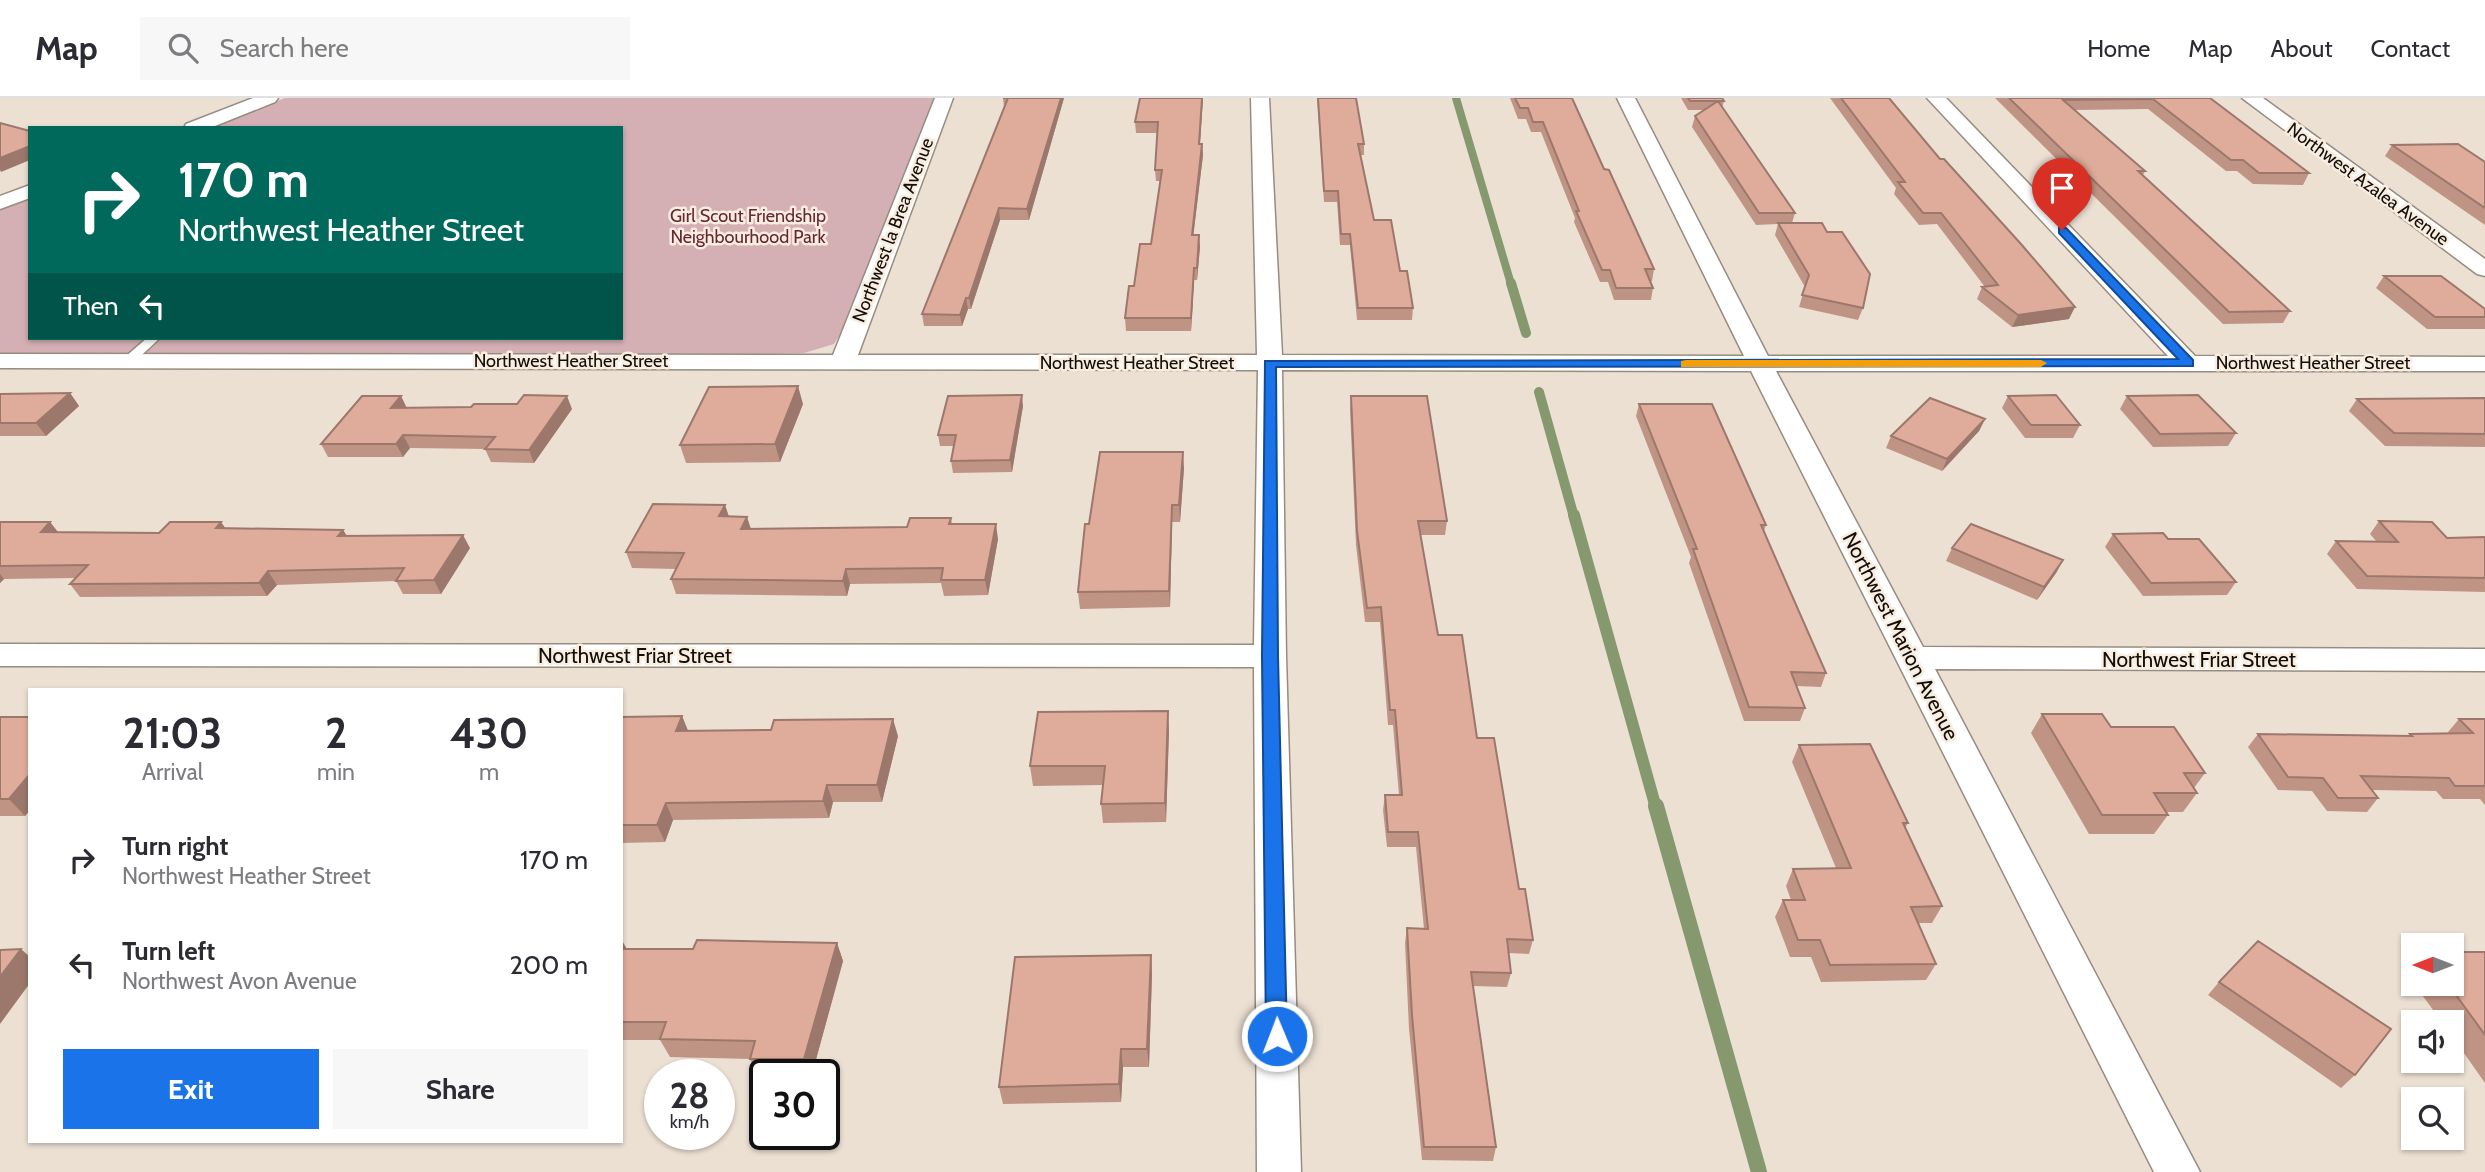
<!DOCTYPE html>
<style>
:root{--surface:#fff;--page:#f7f7f7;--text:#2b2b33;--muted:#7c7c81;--line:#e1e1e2;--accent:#1a73e8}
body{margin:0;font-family:Cabin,sans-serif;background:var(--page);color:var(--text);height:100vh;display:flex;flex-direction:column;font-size:26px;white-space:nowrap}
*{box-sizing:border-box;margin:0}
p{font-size:23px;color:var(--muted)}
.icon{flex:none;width:38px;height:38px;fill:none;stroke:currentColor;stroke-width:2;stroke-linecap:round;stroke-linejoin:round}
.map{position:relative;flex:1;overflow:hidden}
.drawer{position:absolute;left:28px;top:590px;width:595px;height:455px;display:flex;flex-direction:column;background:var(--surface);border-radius:0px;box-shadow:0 2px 5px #0004}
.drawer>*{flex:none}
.hud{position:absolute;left:28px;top:28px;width:595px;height:214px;border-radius:0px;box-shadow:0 2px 5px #0004;background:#00695c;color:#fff;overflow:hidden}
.needle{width:46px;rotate:270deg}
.tools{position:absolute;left:2401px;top:835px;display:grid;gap:14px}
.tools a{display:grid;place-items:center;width:63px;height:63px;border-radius:0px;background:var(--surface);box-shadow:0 2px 5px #0004;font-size:35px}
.speed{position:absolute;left:644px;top:961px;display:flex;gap:14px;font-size:35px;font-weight:700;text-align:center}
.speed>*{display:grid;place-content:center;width:91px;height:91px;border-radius:50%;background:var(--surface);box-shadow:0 2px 5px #0004;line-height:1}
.speed small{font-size:18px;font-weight:400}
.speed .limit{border:4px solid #111;border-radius:10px;background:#fff;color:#111}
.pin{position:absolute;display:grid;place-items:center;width:60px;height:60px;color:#fff;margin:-72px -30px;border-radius:50% 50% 50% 0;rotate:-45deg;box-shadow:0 0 7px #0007}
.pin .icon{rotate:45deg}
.me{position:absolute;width:77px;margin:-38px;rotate:359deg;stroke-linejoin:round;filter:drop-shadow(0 0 5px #0008)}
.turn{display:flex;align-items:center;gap:24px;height:147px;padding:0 35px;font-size:32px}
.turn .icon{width:91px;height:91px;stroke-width:2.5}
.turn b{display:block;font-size:49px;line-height:60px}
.then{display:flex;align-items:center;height:66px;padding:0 35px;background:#0003;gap:14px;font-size:26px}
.eta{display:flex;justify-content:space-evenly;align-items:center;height:119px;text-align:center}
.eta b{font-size:42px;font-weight:800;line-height:49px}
.button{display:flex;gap:14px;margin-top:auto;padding:14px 35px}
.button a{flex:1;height:80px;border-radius:0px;background:var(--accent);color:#fff;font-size:28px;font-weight:800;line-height:80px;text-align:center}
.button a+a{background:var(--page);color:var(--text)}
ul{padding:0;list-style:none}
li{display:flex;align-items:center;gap:21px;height:105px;padding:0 35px}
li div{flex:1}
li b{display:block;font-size:26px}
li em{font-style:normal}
header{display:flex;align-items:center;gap:42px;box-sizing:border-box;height:98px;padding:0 35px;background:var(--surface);border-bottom:2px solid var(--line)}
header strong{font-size:33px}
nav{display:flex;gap:38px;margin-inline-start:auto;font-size:24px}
.search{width:490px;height:63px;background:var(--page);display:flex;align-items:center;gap:18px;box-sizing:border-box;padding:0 24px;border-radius:0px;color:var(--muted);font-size:26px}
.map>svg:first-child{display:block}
.green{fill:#d4afb3}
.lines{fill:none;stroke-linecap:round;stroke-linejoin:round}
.stream-far3{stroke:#85986e;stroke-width:8}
.stream-far2{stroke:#85986e;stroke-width:10}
.stream-far1{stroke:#85986e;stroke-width:12}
.stream{stroke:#85986e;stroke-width:16}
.lane-casing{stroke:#978c80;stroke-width:3}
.street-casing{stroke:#978c80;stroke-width:3}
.lane{fill:#fff;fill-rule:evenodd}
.street{fill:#fff;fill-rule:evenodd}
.wall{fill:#c09485}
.shaded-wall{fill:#9c786c}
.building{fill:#dfac9b;stroke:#9c786c;stroke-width:2}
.route{fill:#1a73e8;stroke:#114b97;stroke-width:2}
.slow{fill:#f59e0b}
.labels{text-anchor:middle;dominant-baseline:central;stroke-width:5;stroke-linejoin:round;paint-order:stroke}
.far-street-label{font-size:18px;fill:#120e0a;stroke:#f9ede0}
.far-park-label{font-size:18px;fill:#672634;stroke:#f9ede0}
.street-label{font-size:21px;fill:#120e0a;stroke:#f9ede0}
</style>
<header>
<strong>Map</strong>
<div class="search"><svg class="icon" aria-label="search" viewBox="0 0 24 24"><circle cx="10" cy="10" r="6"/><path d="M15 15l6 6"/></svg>Search here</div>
<nav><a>Home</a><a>Map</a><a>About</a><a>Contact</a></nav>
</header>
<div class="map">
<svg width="2485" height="1074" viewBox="0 0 2485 1074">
<rect width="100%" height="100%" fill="#ece0d3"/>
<!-- green -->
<path class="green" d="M285,0H936L843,232L834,246L804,255L720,258L0,257V111L30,100V240H621V30H210Z"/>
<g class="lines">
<!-- stream-far3 -->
<path class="stream-far3" d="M1456,0L1511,186"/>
<!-- stream-far2 -->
<path class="stream-far2" d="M1511,185L1526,235
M1539,294L1574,419"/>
<!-- stream-far1 -->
<path class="stream-far1" d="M1574,417L1656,710"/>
<!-- stream -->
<path class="stream" d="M1656,708L1759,1074"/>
<defs>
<path id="lane" d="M147,240H160L132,266H124V260Z"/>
<path id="street" d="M253,0H278L275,4L210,30H184L186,26Z
M935,0H953L858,257H1257L1251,0H1269L1282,257L1744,258L1617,0H1635L1768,258H2168L1927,0H1946L2195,258L2485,259V273H1776L1923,549L2485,551V573L1935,571L2200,1074H2154L1751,273L1282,272L1286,558L1301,1074H1257L1254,569L0,568V546L1254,547L1258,272L0,270V256L833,257Z
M2242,0H2263L2485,161V178L2477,176Z
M30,87V100L0,111V98Z"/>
</defs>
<!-- lane casing -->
<use href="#lane" class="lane-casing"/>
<!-- street casing -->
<use href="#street" class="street-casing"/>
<!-- lane -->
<use href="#lane" class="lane"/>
<!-- street -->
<use href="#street" class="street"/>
</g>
<!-- wall -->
<path class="wall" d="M1003,0H1064L1029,122H1000L971,211H968L962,228H924L922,216L1004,9Z
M1140,0H1203L1200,46H1202L1203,57L1193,137L1200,149L1197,182H1194L1191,233H1126L1125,220L1134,188L1151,146L1160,83H1156L1155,72L1157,35H1136L1135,24Z
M1317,0H1356L1364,46V57H1361L1374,122L1400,173L1413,210L1412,222H1357L1350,147H1340L1337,104H1324Z
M1510,0H1572L1604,71L1654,171L1652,183H1650L1653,190L1651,202H1614L1608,184H1600L1574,124L1575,120L1541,34H1531L1526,21H1518Z
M1681,0H1722L1724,3L1722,10L1795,115L1792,125L1863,210L1858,222L1799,209L1805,189L1775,137L1778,126L1756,127L1692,29L1695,18L1705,12H1688Z
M1830,0H1889L2069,221L2012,229L1977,201L1982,189H1985L1937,126L1919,127L1894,96L1896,90Z
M1995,0H2210L2309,75L2303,87L2253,86L2237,73H2226L2148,11L2075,12L2145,73L2143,77L2290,213L2283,225L2223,226Z
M2392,47L2485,64V127L2385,58Z
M2384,178L2485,211V231H2427L2376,190Z
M70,295L79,308L46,338H0V296Z
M1351,298L1447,423L1445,437H1420L1438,537L1477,640L1533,842L1529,856L1508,855L1511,875L1507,889L1473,888L1496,1049L1493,1063L1422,1062L1409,931L1405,845L1407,830L1424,831L1416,749H1387L1383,712L1385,697H1399L1393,627H1388L1380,524H1365L1356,447L1350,312Z
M2008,298L2080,327L2073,340H2025L2002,310Z
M2127,298L2236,335L2228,348L2153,349L2120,311Z
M2485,300V349L2385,348L2349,313L2357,301Z
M803,306L780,364L686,365L680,347Z
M1639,306L1766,427L1764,433L1826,575L1821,589L1797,588L1805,610L1800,623H1744L1689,465L1691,459L1636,318Z
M1023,308L1012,374L953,375L951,363L953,348H940L938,337Z
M407,310L572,311L534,365L491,364L485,351L410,350L403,359H328L321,346Z
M1985,321L1979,333L1942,373L1886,350L1891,338Z
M1184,370L1180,424H1172L1170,509L1080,511L1078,494L1089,426Z
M725,407L729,419L751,431L907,429L951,420L952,426L998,441L988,497L944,498L941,485L850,486L847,498L676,496L671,481L676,471L632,470L626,454Z
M2379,423L2447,440L2485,439V494L2357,491L2327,456L2336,443H2376L2370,436Z
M0,424H50L58,434L159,435L221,424L225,430L343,432L347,438L470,450L441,496H403L396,483L277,487L267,498L80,499L70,486L75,480L4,481L0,485Z
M2113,436L2168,441L2236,484L2227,497L2143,498L2105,449Z
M1952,450L2063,462L2056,475L2037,502L1946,463Z
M2042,616L2111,629L2205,675L2194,690L2197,695L2183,714H2166L2168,717L2154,736H2089L2031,635Z
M682,618L688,633L898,638L882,704H833L829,720L673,722L665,744L621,745V619Z
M0,619H30V712L25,718H0Z
M2459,621H2485V707L2480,701H2443L2436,693L2372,692L2378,700L2367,714L2327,713L2312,693L2278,692L2248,649L2258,636L2409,638L2410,636L2449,635L2448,634Z
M1169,632L1166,724L1103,725L1101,706L1103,687L1033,688L1030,668Z
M1799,647L1908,725L1905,730L1942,808L1932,825H1918L1936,866L1926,882L1821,884L1811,859H1790L1775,819L1783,802H1791L1786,788L1793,771L1836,770L1792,664Z
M621,841L627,851H693L837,845L843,863L812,976H765V979H759L750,961L670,959L660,942H621Z
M2485,854V985L2452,938V924H2442L2414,886H2452Z
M1151,857L1152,876L1149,969H1123L1121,1004L1003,1006L999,989Z
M2413,865V884L2405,872Z
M2219,884L2355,977L2341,990L2208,897Z"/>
<!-- shaded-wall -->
<path class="shaded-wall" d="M1061,0H1064L1029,122L1027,111Z
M1202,0H1203L1199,57V46Z
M1202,46L1203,57L1192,149V137Z
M30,48V62L1,74L0,72V60Z
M999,110L1000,122L971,211L969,200Z
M1199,137L1200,149L1197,182V170Z
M1194,170V182L1191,233V220Z
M966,200L968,211L962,228L960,217Z
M2075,209L2069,221L2012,229L2018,217Z
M798,288L803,306L780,364L775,346Z
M70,295L79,308L46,338L36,325Z
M1022,297L1023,308L1012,374L1010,362Z
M401,298L407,310H391Z
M567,298L572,311L534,365L529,352Z
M1985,321L1979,333L1942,373L1947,361Z
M403,337L410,350L403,359L396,346Z
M1183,354L1184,370L1180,424L1179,407Z
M725,407L730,422L719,418Z
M1172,407V424L1170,509L1169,493Z
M747,419L752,434L741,431Z
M50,424L60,437L41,434Z
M221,424L230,437L216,430Z
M996,426L998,441L988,497L985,482Z
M343,432L351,445L338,438Z
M463,437L470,450L441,496L434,482Z
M2063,462L2056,475L2037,502L2044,489Z
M846,471L850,486L847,498L843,483Z
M268,473L277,487L267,498L259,485Z
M0,476L4,481L0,485Z
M1168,613L1169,632L1166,724L1165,705Z
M682,618L689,635L676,633Z
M893,621L898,638L882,704L877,687Z
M29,676L30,712L25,718L9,701Z
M827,687L833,704L829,720L823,703Z
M666,705L673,722L665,744L657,727Z
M621,841L630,857L621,864Z
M837,845L843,863L812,976H810L804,961Z
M21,851L30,859V885L0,926V879Z
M1151,857L1152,876L1149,969L1147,951Z
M1121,951L1123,969L1121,1004L1119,986Z"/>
<!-- building -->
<path class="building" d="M1003,0H1061L1027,111L999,110L969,200H966L960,217L922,216L1008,0Z
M1140,0H1202L1199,46H1202L1192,137H1199L1197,170H1194L1191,220H1125L1129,188H1134L1140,146H1151L1162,72H1155L1158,24H1135Z
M1318,0H1356L1364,46H1358L1374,122H1391L1400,173H1407L1413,210H1358L1350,136H1341L1338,93H1324Z
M1515,0H1572L1604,71L1609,72L1654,171H1645L1653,190H1616L1610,172H1602L1576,113H1579L1543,24H1533L1528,10H1520Z
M1688,0H1722L1724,3H1690Z
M1841,0H1889L1940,61H1944L2021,146L2075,209L2018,217L1982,189L1998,187L1941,115H1923L1898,84H1905Z
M2009,0H2210L2309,75H2259L2243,62H2231L2153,1L2063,2L2145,73H2138L2290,213L2229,214Z
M1718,3L1795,115H1759L1695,18Z
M0,25L30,33V48L0,60Z
M2458,46L2485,64V110L2392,47Z
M1778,125H1822L1827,134H1842L1870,176L1863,210L1802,197L1809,177Z
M2384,178H2441L2485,211V219H2435Z
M798,288L775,346L680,347L709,289Z
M70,295L36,325H0V296Z
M524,297L567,298L529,352L485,351L495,339L403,337L396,346H321L362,298H401L391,310L471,309L474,306H517Z
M1022,297L1010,362L951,363L956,337H938L948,298Z
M2056,297L2080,327H2031L2008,298Z
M2198,297L2236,335L2160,336L2127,298Z
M1351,298H1427L1447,423H1418L1438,537H1462L1477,640H1494L1519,791H1525L1533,842L1507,841L1511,875L1471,874L1496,1049H1424L1412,917L1407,830L1428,831L1418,734H1388L1385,697H1402L1395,612H1390L1381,509L1367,510L1357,433Z
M1930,300L1985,321L1947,361L1891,338Z
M2485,300V336L2394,335L2357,301Z
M1639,306H1712L1766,427H1761L1826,575L1791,574L1805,610L1749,609L1693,451H1697Z
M1100,354H1183L1179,407H1172L1169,493L1078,494L1085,426H1089Z
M653,406L725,407L719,418L747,419L741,431L907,429L910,420H951L949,426H996L985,482H941L943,470L846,471L843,483L671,481L684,455L626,454Z
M2379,423L2432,424L2447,440L2485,439V480L2367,478L2336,443L2398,444Z
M0,424H50L41,434L159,435L170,424H221L216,430L343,432L338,438L463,437L434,482L396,483L404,470L268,473L259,485L70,486L88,467L0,468Z
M1971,426L2063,462L2044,489L1952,450Z
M2163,435L2168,441H2199L2236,484L2151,485L2113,436Z
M1168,613L1165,705L1101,706L1105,668H1030L1038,614Z
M2042,616H2102L2111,629H2174L2205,675H2184L2197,695H2154L2168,717H2102Z
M682,618L676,633L771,632L774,622L893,621L877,687H827L823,703L666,705L657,727H621V619Z
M0,619H30V676L9,701H0Z
M2459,621H2485V688H2455L2449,680L2361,678L2378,700H2338L2323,680L2288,679L2258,636L2412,638L2410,636L2473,635Z
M1870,646L1908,725H1903L1942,808L1911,809L1936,866L1830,867L1820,842H1798L1783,802H1805L1793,771L1851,770L1799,647Z
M697,842L837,845L804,961H750L755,943L660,941L666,924H621V851H693Z
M2258,843L2391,931L2355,977L2219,884Z
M21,851L0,879V852Z
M2452,854H2485V937L2448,886H2452Z
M1151,857L1147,951H1121L1119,986L999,989L1015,859Z"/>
<!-- route -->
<path class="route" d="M2059,130H2066L2193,262V268L1276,269L1278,558L1287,938L1284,945L1277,947L1269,945L1266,938L1262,558L1265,263L2178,261L2059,135Z"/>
<!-- slow -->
<path class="slow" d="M1686,262H2041L2047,265L2041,269H1681V263Z"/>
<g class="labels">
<!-- far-street labels -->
<g class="far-street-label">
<text transform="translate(2368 86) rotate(36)">Northwest Azalea Avenue</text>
<text transform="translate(893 132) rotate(-69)">Northwest la Brea Avenue</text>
<text x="571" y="263">Northwest Heather Street</text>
<text x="1137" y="265">Northwest Heather Street</text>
<text x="2313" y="265">Northwest Heather Street</text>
</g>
<!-- far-park labels -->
<g class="far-park-label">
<text x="748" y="118">Girl Scout Friendship<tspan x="748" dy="21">Neighbourhood Park</tspan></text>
</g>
<!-- street labels -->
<g class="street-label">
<text transform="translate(1901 538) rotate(63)">Northwest Marion Avenue</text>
<text x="635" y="557">Northwest Friar Street</text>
<text x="2199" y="561">Northwest Friar Street</text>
</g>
</g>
</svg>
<div class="tools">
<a><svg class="needle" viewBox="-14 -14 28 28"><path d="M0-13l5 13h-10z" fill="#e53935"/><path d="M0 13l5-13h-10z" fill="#7c7c81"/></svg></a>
<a><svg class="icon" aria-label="sound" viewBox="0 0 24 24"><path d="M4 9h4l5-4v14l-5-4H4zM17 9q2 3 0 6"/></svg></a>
<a><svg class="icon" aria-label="search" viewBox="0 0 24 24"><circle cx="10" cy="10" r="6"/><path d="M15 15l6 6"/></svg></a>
</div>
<div class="speed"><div>28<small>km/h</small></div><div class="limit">30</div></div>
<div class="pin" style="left:2062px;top:132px;background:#d93025"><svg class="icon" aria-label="arrive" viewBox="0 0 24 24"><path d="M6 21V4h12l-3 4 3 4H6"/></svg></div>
<svg class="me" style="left:1277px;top:938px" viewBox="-20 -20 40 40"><circle r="17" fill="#1a73e8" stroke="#fff" stroke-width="3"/><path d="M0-11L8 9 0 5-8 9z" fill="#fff"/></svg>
<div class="hud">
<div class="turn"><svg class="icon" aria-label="right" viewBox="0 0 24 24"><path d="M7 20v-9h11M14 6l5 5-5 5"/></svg><div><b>170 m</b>Northwest Heather Street</div></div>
<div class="then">Then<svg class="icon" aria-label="left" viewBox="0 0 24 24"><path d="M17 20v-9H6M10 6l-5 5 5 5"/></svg></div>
</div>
<section class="drawer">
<div class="eta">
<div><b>21:03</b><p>Arrival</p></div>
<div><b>2</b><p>min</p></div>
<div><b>430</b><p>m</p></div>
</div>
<ul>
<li><svg class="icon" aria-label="right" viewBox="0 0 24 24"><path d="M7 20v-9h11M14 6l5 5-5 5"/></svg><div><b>Turn right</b><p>Northwest Heather Street</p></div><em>170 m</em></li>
<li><svg class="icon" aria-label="left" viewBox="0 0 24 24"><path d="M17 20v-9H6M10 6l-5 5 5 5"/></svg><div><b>Turn left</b><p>Northwest Avon Avenue</p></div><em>200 m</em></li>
</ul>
<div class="button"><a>Exit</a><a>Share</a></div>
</section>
</div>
